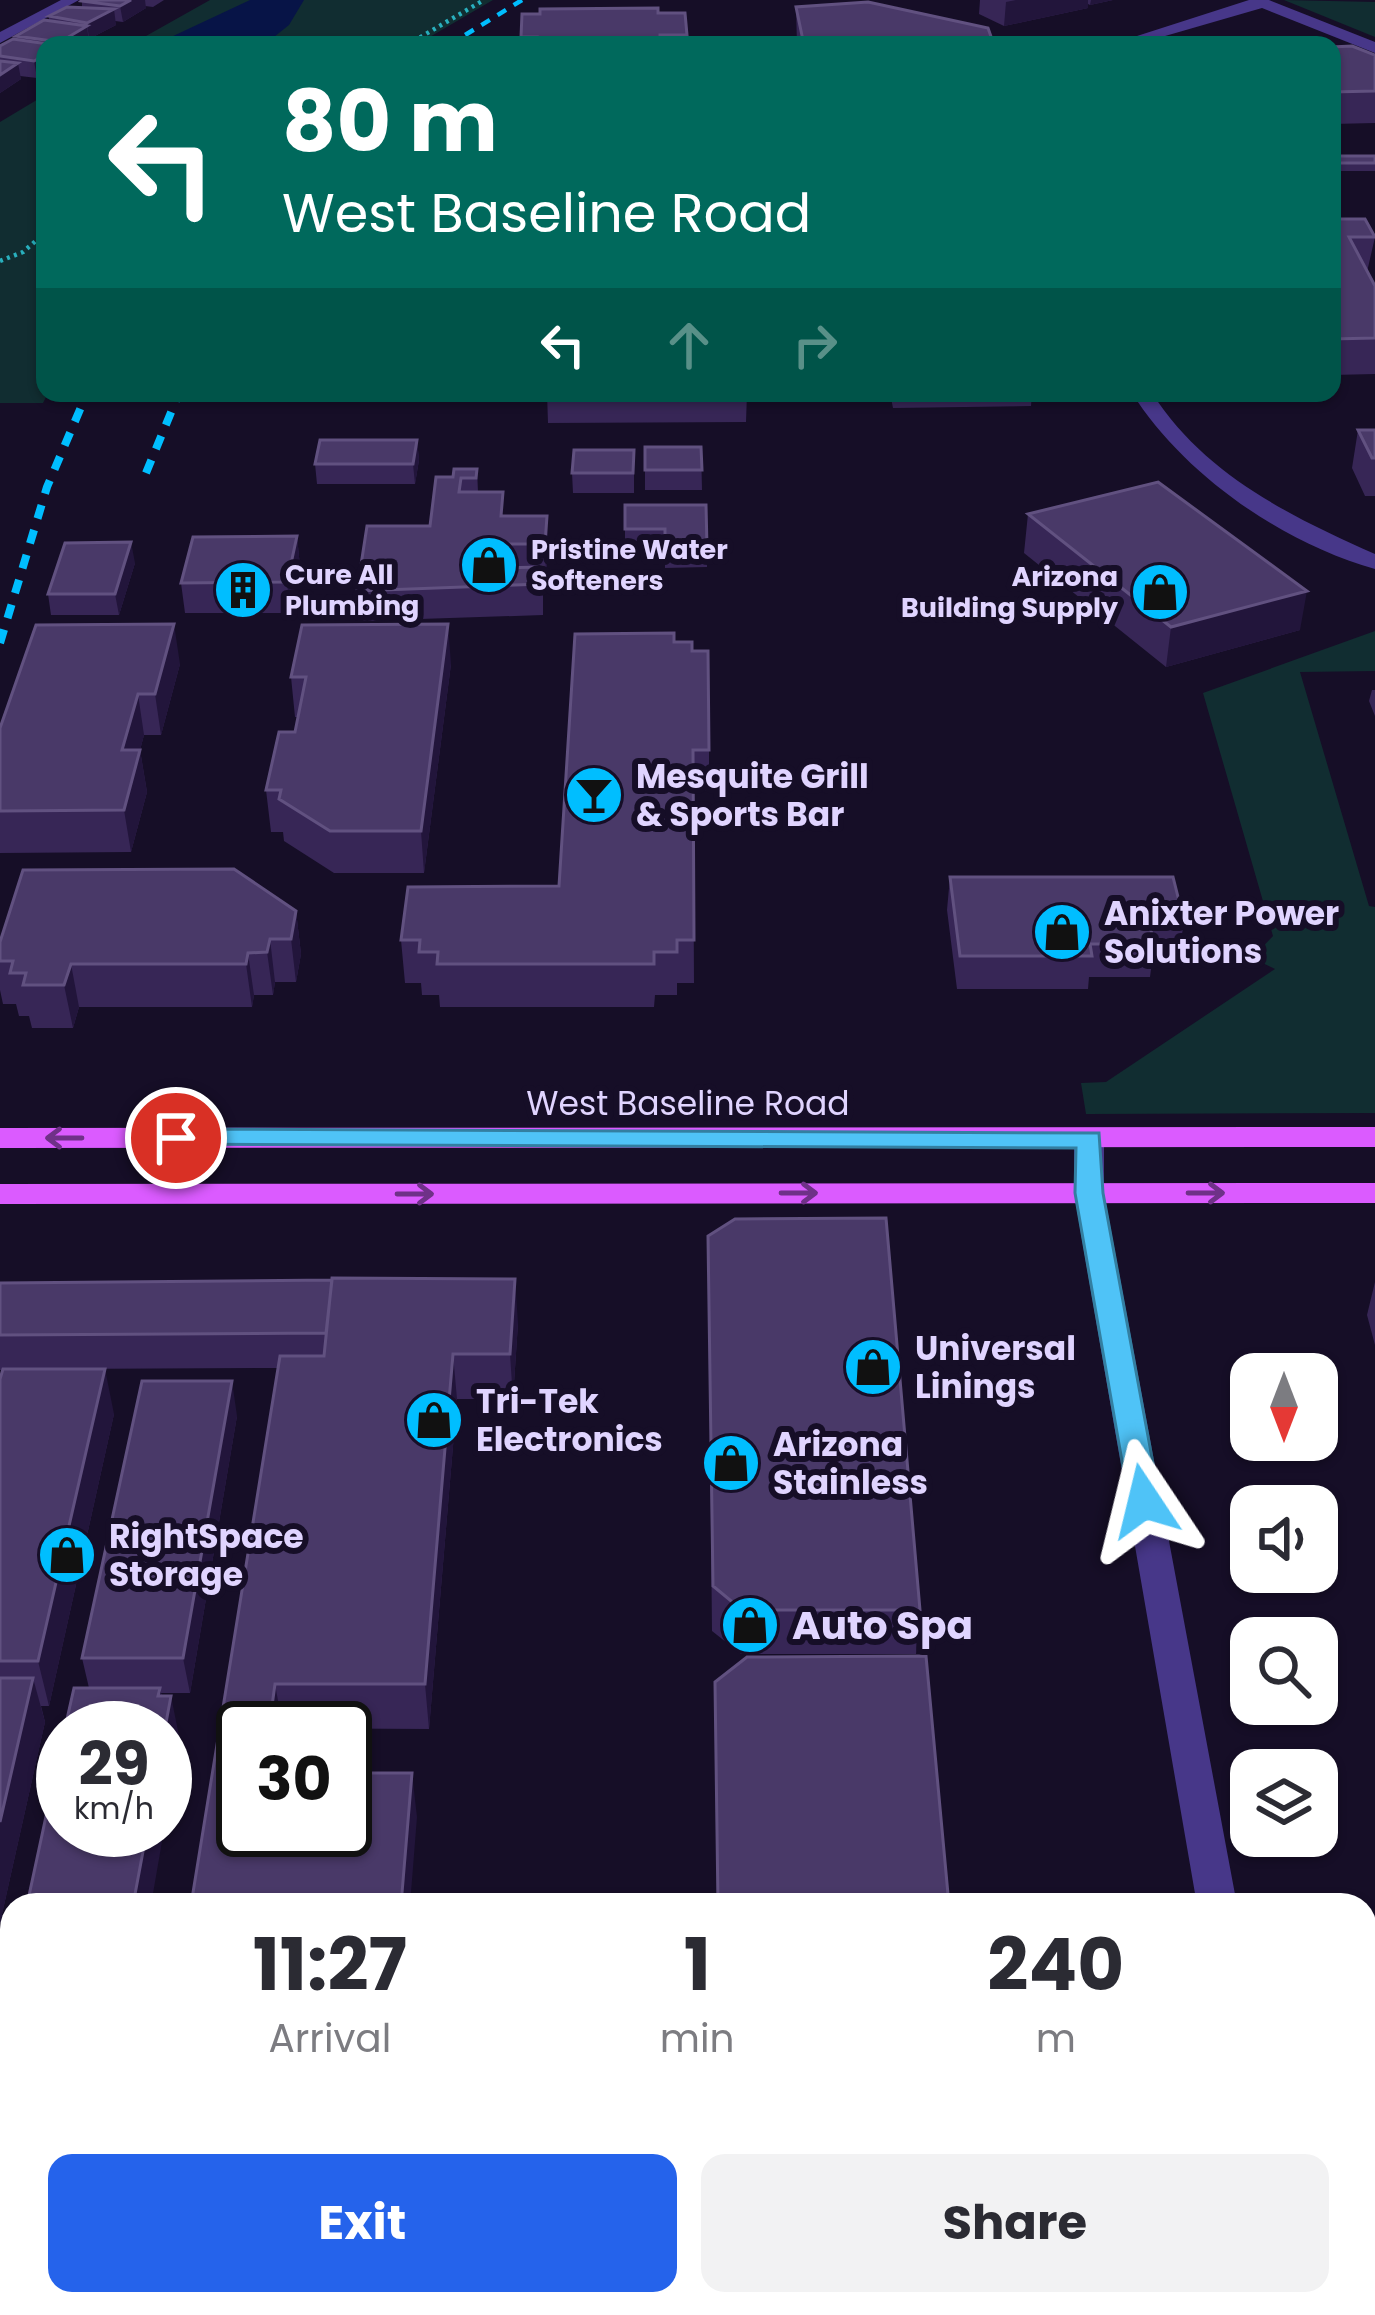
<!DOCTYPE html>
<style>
:root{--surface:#fff;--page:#f2f2f3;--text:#2b2b33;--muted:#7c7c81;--accent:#2563eb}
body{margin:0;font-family:Poppins,sans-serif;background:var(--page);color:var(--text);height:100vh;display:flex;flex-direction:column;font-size:45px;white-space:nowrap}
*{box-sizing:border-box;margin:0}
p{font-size:39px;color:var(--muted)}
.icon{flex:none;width:66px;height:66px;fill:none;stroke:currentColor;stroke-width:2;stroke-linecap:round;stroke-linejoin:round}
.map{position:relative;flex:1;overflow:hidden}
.drawer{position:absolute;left:0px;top:1893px;width:1377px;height:423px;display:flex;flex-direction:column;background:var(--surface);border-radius:36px 36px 0 0;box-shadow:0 3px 9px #0004}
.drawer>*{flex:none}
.top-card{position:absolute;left:36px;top:36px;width:1305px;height:366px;border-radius:24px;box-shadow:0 3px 9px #0004;background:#00695c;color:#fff;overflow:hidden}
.needle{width:78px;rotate:180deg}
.tools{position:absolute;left:1230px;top:1353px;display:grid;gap:24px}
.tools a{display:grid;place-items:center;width:108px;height:108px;border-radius:24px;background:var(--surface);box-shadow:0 3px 9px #0004;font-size:60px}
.speed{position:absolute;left:36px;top:1701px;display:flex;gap:24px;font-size:60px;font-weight:700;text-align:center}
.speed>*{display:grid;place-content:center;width:156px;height:156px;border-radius:50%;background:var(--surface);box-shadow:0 3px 9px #0004;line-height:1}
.speed small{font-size:30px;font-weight:400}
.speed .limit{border:6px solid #111;border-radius:18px;background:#fff;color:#111}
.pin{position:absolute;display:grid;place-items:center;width:102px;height:102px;color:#fff;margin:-51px;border:6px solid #fff;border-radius:50%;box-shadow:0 3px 12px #0007}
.me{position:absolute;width:132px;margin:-66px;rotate:350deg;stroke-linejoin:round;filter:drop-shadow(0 0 9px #0008)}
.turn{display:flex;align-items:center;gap:42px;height:252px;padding:0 48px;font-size:54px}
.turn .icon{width:156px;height:156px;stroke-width:2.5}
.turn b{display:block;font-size:84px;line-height:102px}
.lanes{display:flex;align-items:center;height:114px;padding:0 48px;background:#0003;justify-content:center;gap:60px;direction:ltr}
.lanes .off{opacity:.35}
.eta{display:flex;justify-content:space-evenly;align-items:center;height:204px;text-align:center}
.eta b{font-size:72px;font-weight:700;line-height:84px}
.button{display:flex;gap:24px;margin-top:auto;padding:24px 48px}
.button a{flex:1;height:138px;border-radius:24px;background:var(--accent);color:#fff;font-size:48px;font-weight:700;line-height:138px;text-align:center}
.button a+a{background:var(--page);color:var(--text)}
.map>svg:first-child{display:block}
.green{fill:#112d31}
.water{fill:#071447}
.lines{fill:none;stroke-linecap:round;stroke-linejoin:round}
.path{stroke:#29b0be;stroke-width:4.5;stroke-dasharray:3 4.5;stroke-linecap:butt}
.minor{fill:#473789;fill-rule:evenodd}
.tertiary{fill:#473789;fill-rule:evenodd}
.primary{fill:#db5bff;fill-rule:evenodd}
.rail-far1{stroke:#00beff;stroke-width:4.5;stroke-dasharray:10 9;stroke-linecap:butt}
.rail{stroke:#00beff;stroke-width:8;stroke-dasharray:14 12;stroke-linecap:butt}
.wall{fill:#372656}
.shaded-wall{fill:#22153b}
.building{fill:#493968;stroke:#615180;stroke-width:3}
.oneway{stroke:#6f3188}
.route{fill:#4fc3f7;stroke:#337fa1;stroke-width:3}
.labels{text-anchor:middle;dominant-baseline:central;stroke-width:12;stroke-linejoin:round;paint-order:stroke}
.far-poi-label{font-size:27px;font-weight:bold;fill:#e0d4ff;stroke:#160e27;text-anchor:start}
.poi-label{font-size:33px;font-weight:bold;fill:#e0d4ff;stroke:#160e27;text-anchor:start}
.street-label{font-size:33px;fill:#e0d4ff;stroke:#160e27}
.near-poi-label{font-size:39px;font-weight:bold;fill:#e0d4ff;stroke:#160e27;text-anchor:start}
</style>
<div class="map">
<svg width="1375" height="2315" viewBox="0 0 1375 2315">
<rect width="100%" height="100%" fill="#160e27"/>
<!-- green -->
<path class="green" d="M210,0H493L416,45H130Z
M1284,0L1375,2V37Z
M45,95L48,393L43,403H0V122Z
M1375,631V671L1300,672L1369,906L1375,907V1113L1086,1114L1081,1083L1106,1082L1275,969L1252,958L1273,936L1203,693Z"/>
<!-- water -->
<path class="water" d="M250,0H304L289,25L264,45H154Z"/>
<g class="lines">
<!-- path -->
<path class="path" d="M407,45L484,0
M0,261L23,252L45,233"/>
<!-- minor -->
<path class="minor" d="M61,0H79L0,43V32Z
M1089,1129L1104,1139V1193L1237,1905H1197L1074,1193V1139Z
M1266,2304H1310L1313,2315H1267Z"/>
<!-- tertiary -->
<path class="tertiary" d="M1249,0H1269L1375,42V53L1262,8L1134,45H1109Z
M1132,393H1152C1204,474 1289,516 1375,554V569C1282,543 1183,474 1132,393Z"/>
<!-- primary -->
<path class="primary" d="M1375,1127V1147L0,1148V1128Z
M1375,1183V1203L0,1204V1184Z"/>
<!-- rail-far1 -->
<path class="rail-far1" d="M449,45L522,0"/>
<!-- rail -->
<path class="rail" d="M146,473L179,393
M0,643L47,487L87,393"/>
</g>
<!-- wall -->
<path class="wall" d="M82,0H164L153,7L145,6L146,8L123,22L115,21L116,25L89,39V43L85,45H45V73L37,78L20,76L21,79L0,93V100V46L17,39L16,36L49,21V16L82,8Z
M980,0H1113L1090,5L1088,4V8L1004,26L979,14Z
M796,7L994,45H797Z
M658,13L687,35V45H521L522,14Z
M1332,47L1375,55V123L1332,124Z
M1332,156H1375V171H1332Z
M1332,206L1339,219L1375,237L1367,272L1375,286V374L1332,375Z
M547,393H747L746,422L548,423Z
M890,393H1032L1031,406L893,408Z
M1358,430H1375V496H1365L1352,468Z
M417,440L419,460L415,484H317L315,464Z
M645,447H701L702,490H645Z
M634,450V493H573L572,473Z
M477,469L478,492L504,516L548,546L546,574H543V615L360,621L357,591L430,526L453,477Z
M625,505H706L707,567L665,568V549H625Z
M1028,514L1300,630L1166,667L1024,553Z
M297,536L300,567L290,613H185L181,583Z
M135,563L119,615H51L48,594Z
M674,642L692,651L709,750V791H693L694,983H677V995H655L654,1007H440L439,995H422L421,983H405L401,940L559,886Z
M180,664L161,735H144L140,750L147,792L131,852L0,853V728Z
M451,664L424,873H334L284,841L283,832H271L266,790L295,732L298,717H295L291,677Z
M1372,690H1375V716L1369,701Z
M950,877L1184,921L1179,954H1153L1150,977H1089L1088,989H957L947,910Z
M296,911L301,954L296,982H275L273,995H254L252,1007H79L73,1028H32L29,1016H19L16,1004H3L0,990V942Z
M708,1236L920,1610L916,1654H741L712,1631Z
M1375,1282V1345L1367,1315Z
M0,1283L518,1323L513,1399H457L429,1729L243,1728V1830L417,1817L191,1905L278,1368L57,1369L114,1414L49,1706H41L45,1722L0,1923V1379L2,1370H0Z
M237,1416L190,1693H161L180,1741L89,1688L82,1658Z
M12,1975V2086H11L0,2050V2031Z
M12,2119V2201H0V2120Z
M205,2304H376L206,2306Z"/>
<!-- shaded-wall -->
<path class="shaded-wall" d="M131,0H145L146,8L123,22L120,6Z
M1016,0H1088V8L1004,26L1006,2Z
M1091,0H1113L1090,5Z
M114,9L116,25L89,39L87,23Z
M87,26L89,43L85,45H60V42Z
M45,55V73L37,78L34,61Z
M18,63L21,79L0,93V100V75Z
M417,440L419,460L415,484L413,464Z
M547,516L548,546L546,574L545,544Z
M297,536L300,567L290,613L287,582Z
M131,542L135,563L119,615L115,594Z
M1307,591L1300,630L1166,667L1171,627Z
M174,624L180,664L161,735L155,694Z
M448,624L451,664L424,873L421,831Z
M138,694L144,735L140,750L147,792L131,852L124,810L122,750Z
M296,911L301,954L296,982L291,939Z
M270,939L275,982L273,995L267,952Z
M248,953L254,995L252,1007L246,964Z
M71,964L79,1007L73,1028L64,985Z
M515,1279L518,1323L513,1399L510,1354Z
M453,1354L457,1399L429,1729L425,1684Z
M105,1369L114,1414L49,1706L38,1661Z
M232,1381L237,1416L190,1693L183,1658Z
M33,1678L45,1722L0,1923V1822Z
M275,1684L283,1728H269Z
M160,1688L166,1719L171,1696L180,1741L165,1826V1728L158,1696Z
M412,1773L417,1817L410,1905H401Z
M147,1830H164L151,1905H133Z"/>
<!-- building -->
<path class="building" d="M82,0H131L120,6L81,1Z
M868,2L988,28L994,45H804L796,7Z
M67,7L114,9L87,23L49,16Z
M658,8V13H685L687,35H660V41L536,43L537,37H521L522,14H540V9Z
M44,20L87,26L60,42L16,36Z
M13,39L55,45H45V55L34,61L0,56V46Z
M1352,46L1375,55V91L1332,92V47Z
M0,61L18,63L0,75Z
M1332,156H1375V163H1332Z
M1332,206L1339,219H1365L1375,237H1349L1375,286V338L1332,339Z
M1358,430H1375V458H1372Z
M320,440H417L413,464H315Z
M645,447H701L702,470H645Z
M574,450H634L633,473H572Z
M454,469H477L476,478H461L459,492H503L501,516H547L545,544H504L502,568L542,567L541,584L357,591L367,526H430L436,477H453Z
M1158,482L1307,591L1171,627L1028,514Z
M625,505H706L707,547H665V529H625Z
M297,536L287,582L181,583L193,537Z
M131,542L115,594H48L65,543Z
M174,624L155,694H138L122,750H140L124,810L0,811V728L36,625Z
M448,624L421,831H330L279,799L281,790H266L279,732H295L306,677H291L302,625Z
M674,633V642H692V651H708L709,750H693L694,940H677V952H654V964H437L438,952H419L420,940H401L408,887L559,886L575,634Z
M234,869L296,911L291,939H270L267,952L248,953L246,964H71L64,985H23L26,973H10L13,961H0V942L23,870Z
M950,877H1173L1184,921H1149L1154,944H1090L1092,956H960Z
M886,1218L920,1610H742L713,1586L708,1236L735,1219Z
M332,1278L515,1279L510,1354H453L425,1684H275L269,1728H243V1830H345V1773H412L401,1905H191L280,1356H324Z
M332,1280L326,1333L0,1335V1283Z
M3,1369H105L38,1661H0V1379Z
M142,1381H232L183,1658H82Z
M926,1656L949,1905H718L715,1682L747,1657Z
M0,1678H33L0,1822Z
M74,1688H160L158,1696H171L165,1728H65Z
M63,1737V1830H147L133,1905H27Z
M12,1975V2043H0V2031Z
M12,2119V2168H0V2120Z"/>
<!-- one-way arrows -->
<defs><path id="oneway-shaft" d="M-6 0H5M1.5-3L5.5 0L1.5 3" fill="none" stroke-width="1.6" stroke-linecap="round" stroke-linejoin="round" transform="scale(3)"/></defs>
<g class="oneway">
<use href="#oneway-shaft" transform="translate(64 1138) rotate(-180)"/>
<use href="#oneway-shaft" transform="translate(799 1193)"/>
<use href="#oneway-shaft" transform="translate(1206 1193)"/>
<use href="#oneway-shaft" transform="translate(415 1194)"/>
</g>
<!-- route -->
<path class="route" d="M176,1129L1099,1133L1103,1193L1160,1501L1144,1513L1129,1501L1075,1193L1076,1148L166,1144V1132Z"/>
<!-- icons -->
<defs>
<symbol id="shop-disc" viewBox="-11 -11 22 22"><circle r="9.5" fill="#00beff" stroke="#160e27"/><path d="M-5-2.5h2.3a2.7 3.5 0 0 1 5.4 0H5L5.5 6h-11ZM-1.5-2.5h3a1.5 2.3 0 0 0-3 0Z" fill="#111"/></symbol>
<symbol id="building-disc" viewBox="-11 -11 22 22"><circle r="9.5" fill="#00beff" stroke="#160e27"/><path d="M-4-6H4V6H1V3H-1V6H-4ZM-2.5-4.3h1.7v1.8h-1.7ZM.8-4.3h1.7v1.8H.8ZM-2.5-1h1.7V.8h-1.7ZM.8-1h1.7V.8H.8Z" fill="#111"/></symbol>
<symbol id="bar-disc" viewBox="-11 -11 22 22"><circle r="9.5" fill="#00beff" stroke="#160e27"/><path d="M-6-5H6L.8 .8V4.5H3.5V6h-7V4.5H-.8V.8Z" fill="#111"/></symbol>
</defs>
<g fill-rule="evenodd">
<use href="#shop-disc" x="456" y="532" width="66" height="66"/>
<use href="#building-disc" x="210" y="557" width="66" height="66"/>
<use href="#shop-disc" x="1127" y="559" width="66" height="66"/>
<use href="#bar-disc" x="561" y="762" width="66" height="66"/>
<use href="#shop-disc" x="1029" y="899" width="66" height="66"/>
<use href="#shop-disc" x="840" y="1334" width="66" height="66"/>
<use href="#shop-disc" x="401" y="1387" width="66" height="66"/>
<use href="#shop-disc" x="698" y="1430" width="66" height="66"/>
<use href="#shop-disc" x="34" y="1522" width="66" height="66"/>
<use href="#shop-disc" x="717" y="1592" width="66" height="66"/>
</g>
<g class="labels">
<!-- far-poi labels -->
<g class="far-poi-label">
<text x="531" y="549">Pristine Water<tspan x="531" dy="31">Softeners</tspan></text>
<text x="285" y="574">Cure All<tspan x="285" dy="31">Plumbing</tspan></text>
<text x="1118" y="576" text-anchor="end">Arizona<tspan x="1118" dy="31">Building Supply</tspan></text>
</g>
<!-- poi labels -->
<g class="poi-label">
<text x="636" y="776">Mesquite Grill<tspan x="636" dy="38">&amp; Sports Bar</tspan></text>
<text x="1104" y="913">Anixter Power<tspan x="1104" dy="38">Solutions</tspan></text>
<text x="915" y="1348">Universal<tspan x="915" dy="38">Linings</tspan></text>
<text x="476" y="1401">Tri-Tek<tspan x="476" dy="38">Electronics</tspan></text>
<text x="773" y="1444">Arizona<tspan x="773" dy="38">Stainless</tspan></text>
<text x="109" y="1536">RightSpace<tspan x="109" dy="38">Storage</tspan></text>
</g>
<!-- street labels -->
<g class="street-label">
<text x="688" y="1103">West Baseline Road</text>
</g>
<!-- near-poi labels -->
<g class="near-poi-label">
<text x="792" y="1625">Auto Spa</text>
</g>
</g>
</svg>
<div class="tools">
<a><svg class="needle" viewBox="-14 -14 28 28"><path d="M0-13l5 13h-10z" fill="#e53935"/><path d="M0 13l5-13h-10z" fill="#7c7c81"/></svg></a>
<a><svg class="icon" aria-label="sound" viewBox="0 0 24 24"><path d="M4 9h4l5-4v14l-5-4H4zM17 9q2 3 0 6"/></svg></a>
<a><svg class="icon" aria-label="search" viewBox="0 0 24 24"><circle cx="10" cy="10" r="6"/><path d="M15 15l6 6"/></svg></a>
<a><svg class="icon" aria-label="layers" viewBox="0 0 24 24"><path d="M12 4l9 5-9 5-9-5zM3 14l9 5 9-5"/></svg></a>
</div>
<div class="speed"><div>29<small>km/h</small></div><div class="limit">30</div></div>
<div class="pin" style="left:176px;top:1138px;background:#d93025"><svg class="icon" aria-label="arrive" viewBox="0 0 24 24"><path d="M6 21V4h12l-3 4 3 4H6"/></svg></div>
<svg class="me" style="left:1144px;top:1501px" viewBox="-20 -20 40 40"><path d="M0-17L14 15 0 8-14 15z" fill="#4fc3f7" stroke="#fff" stroke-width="4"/></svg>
<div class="top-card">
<div class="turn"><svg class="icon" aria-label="left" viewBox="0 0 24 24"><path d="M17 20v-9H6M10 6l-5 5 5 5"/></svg><div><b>80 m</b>West Baseline Road</div></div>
<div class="lanes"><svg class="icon" aria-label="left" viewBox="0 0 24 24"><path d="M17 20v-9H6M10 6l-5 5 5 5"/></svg><svg class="icon off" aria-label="ahead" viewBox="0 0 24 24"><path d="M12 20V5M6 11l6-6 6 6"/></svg><svg class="icon off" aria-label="right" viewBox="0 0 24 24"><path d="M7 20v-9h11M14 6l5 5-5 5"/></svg></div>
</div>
<section class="drawer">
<div class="eta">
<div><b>11:27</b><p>Arrival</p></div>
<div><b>1</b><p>min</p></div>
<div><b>240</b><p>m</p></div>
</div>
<div class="button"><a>Exit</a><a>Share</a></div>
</section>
</div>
